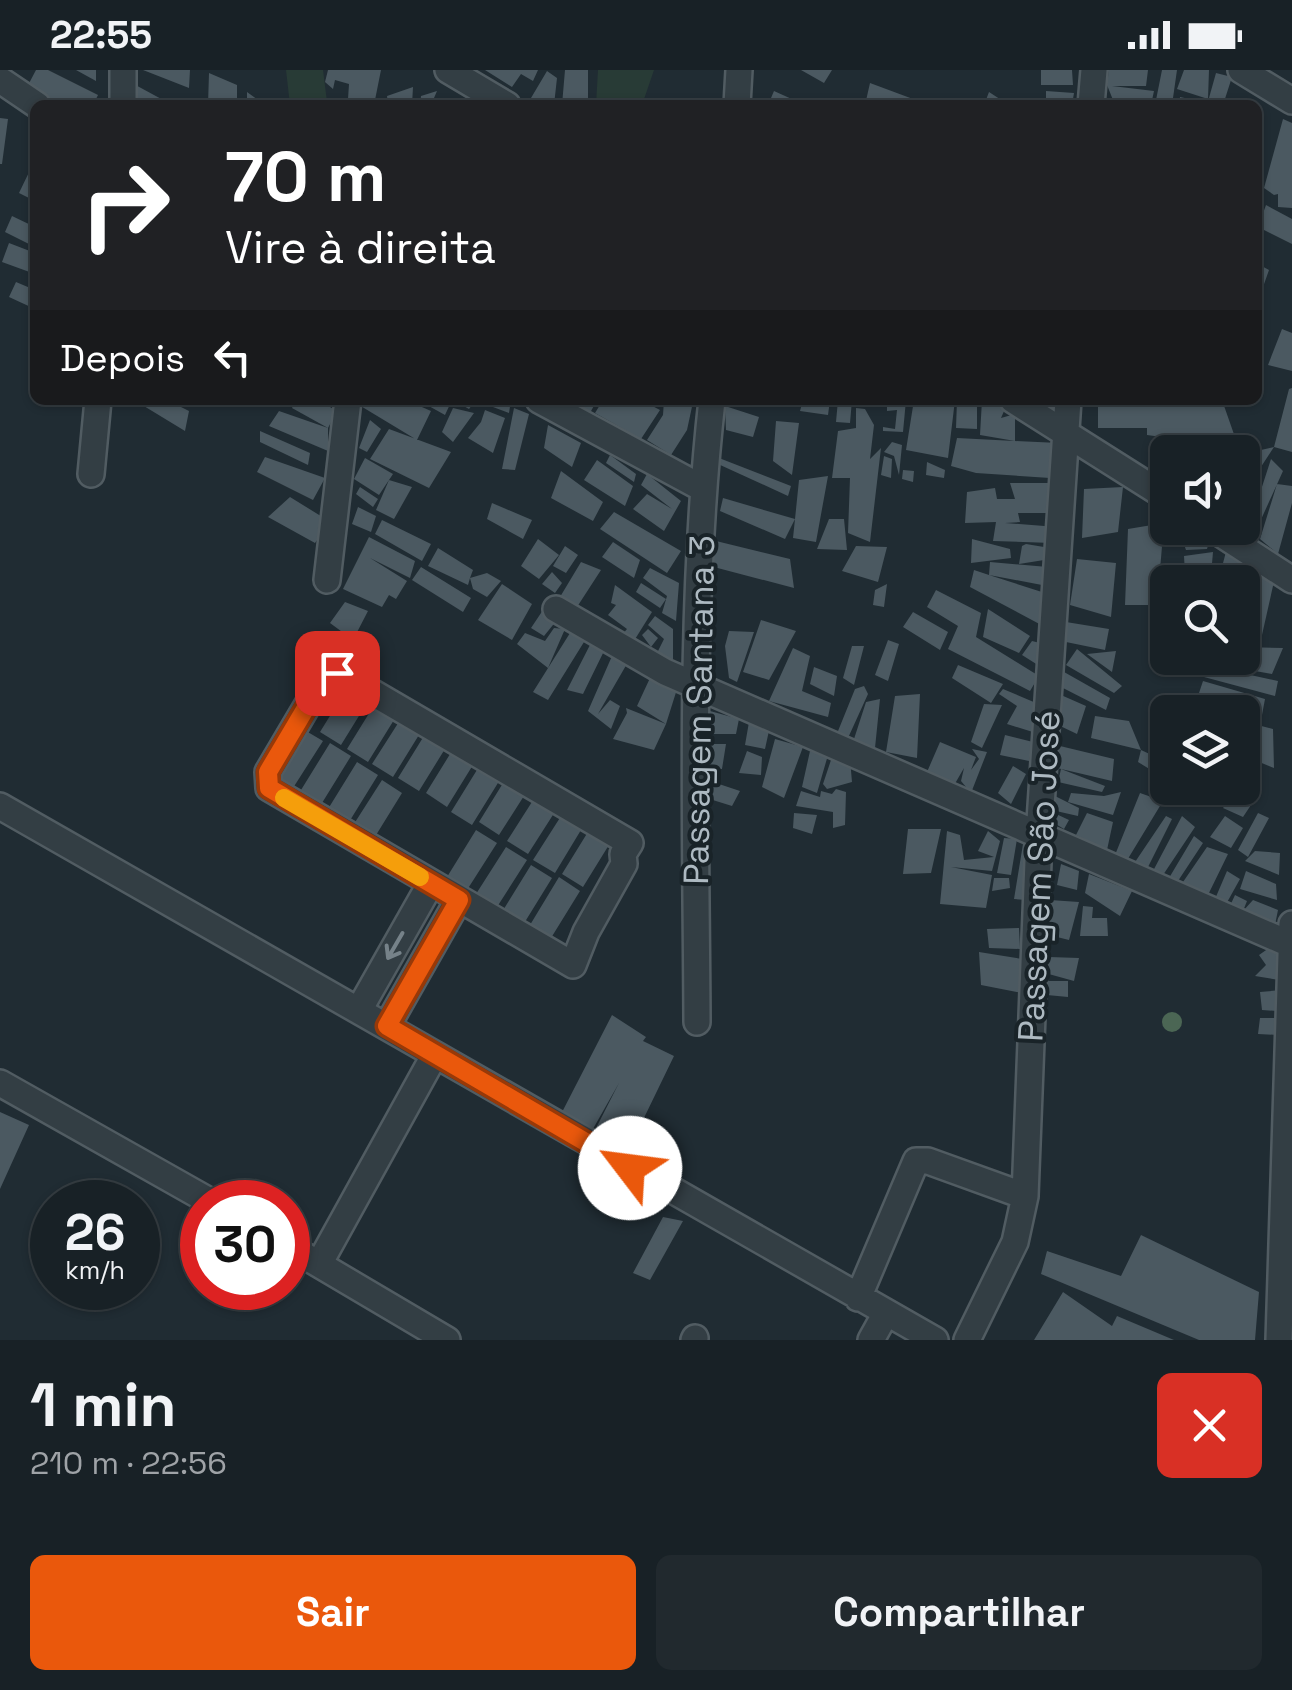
<!DOCTYPE html>
<html lang="pt">
<meta charset="utf-8">
<style>
:root{--surface:#182126;--page:#21292e;--text:#f1f3f6;--muted:#9fa3a7;--line:#363e43;--accent:#ea580c}
body{margin:0;font-family:"Space Grotesk",sans-serif;background:var(--page);color:var(--text);height:100vh;display:flex;flex-direction:column;font-size:38px;white-space:nowrap}
*{box-sizing:border-box;margin:0}
p{font-size:32px;color:var(--muted)}
.icon{flex:none;width:55px;height:55px;fill:none;stroke:currentColor;stroke-width:2;stroke-linecap:round;stroke-linejoin:round}
.map{position:relative;height:1270px;overflow:hidden}
.drawer{display:flex;flex-direction:column;background:var(--surface);flex:1}
.drawer>*{flex:none}
.banner{position:absolute;left:30px;top:30px;width:1232px;height:305px;border-radius:15px;box-shadow:0 2px 8px #0004,0 0 0 2px var(--line);background:#202124;color:#fff;overflow:hidden}
.buttons{position:absolute;left:1150px;top:365px;display:grid;gap:20px}
.buttons a{display:grid;place-items:center;width:110px;height:110px;border-radius:15px;background:var(--surface);box-shadow:0 2px 8px #0004,0 0 0 2px var(--line);font-size:50px}
.speed{position:absolute;left:30px;top:1110px;display:flex;gap:20px;font-size:50px;font-weight:700;text-align:center}
.speed>*{display:grid;place-content:center;width:130px;height:130px;border-radius:50%;background:var(--surface);box-shadow:0 2px 8px #0004,0 0 0 2px var(--line);line-height:1}
.speed small{font-size:25px;font-weight:400}
.speed .limit{border:15px solid #d22;background:#fff;color:#111}
.pin{position:absolute;display:grid;place-items:center;width:85px;height:85px;color:#fff;margin:-42px;border-radius:20px;box-shadow:0 5px 15px #0006}
.me{position:absolute;width:110px;margin:-55px;rotate:300deg;stroke-linejoin:round;filter:drop-shadow(0 0 8px #0008)}
.turn{display:flex;align-items:center;gap:35px;height:210px;padding:0 30px;font-size:45px}
.turn .icon{width:130px;height:130px;stroke-width:2.5}
.turn b{display:block;font-size:70px;line-height:85px}
.then{display:flex;align-items:center;height:95px;padding:0 30px;background:#0003;gap:20px;font-size:38px}
.round{display:grid;place-items:center;flex:none;width:105px;height:105px;border-radius:15px;background:var(--page)}
.head{display:flex;align-items:center;justify-content:space-between;height:170px;padding:0 30px}
h1{font-size:60px;font-weight:800;line-height:75px}
.button{display:flex;gap:20px;margin-top:auto;padding:20px 30px}
.button a{flex:1;height:115px;border-radius:15px;background:var(--accent);color:#fff;font-size:40px;font-weight:800;line-height:115px;text-align:center}
.button a+a{background:var(--page);color:var(--text)}
.status{display:flex;justify-content:space-between;align-items:center;height:70px;padding:0 50px;background:var(--surface);direction:ltr}
.status svg{height:28px;fill:currentColor}
.map>svg:first-child{display:block}
.green{fill:#283b36}
.building{fill:#4b5961}
.lines{fill:none;stroke-linecap:round;stroke-linejoin:round}
.minor-casing{stroke:#515c62;stroke-width:30}
.minor{stroke:#333e44;stroke-width:25}
.tree{fill:#4b6654}
.oneway{stroke:#768289}
.route-casing{stroke:#983908;stroke-width:25}
.route{stroke:#ea580c;stroke-width:18}
.slow{stroke:#f59e0b;stroke-width:18}
.labels{text-anchor:middle;dominant-baseline:central;stroke-width:8;stroke-linejoin:round;paint-order:stroke}
.street-label{font-size:35px;fill:#adb9c1;stroke:#192328}
</style>
<div class="status"><b>22:55</b><svg viewBox="0 0 49 12"><path d="M0 12V9h3v3zM5 12V6h3v6zM10 12V3h3v9zM15 12V0h3v12zM26 1h20v11H26zM47 4h2v5h-2z"/></svg></div>
<div class="map">
<svg width="1292" height="1270" viewBox="0 0 1292 1270">
<rect width="100%" height="100%" fill="#202c33"/>
<!-- green -->
<path class="green" d="M286,0H323L327,32L334,35H290Z
M598,0H654L642,35H596Z"/>
<!-- building -->
<path class="building" d="M36,0H48L98,25L93,35H58L26,19Z
M76,0H96V11Z
M143,0H190L189,18Z
M328,0H381L374,35L348,29L349,14L335,10L333,19L325,12Z
M485,0H538L533,11L521,4L512,17Z
M565,0H588V35H562Z
M801,0H832L824,13Z
M1041,0H1072L1073,15H1041Z
M1109,0H1148L1146,16H1112L1154,21L1151,35H1128L1113,30L1107,15Z
M1162,0H1177L1172,35H1155Z
M1184,0H1209L1208,29L1177,19Z
M547,1L557,8L554,35H543L531,28Z
M209,3L237,15V35H208Z
M1216,3L1232,7L1223,35H1207Z
M130,12L165,31L164,35H146L125,23Z
M870,13L913,29L911,35H865Z
M413,17L412,35H388L387,26Z
M437,21L431,35H420L421,26Z
M774,21L805,35H768Z
M1046,21L1074,23L1072,35H1046Z
M247,22L265,35H247Z
M989,22L1009,35H984Z
M1180,27L1199,31V35H1179Z
M0,48L8,49L2,94H0Z
M1283,49L1292,53V138L1278,137V124L1274,125L1264,118Z
M32,96L35,98V131L19,123Z
M1266,135L1292,149V174L1258,157Z
M12,146L35,157V177L5,162Z
M9,173L35,183V204L2,192Z
M1258,194L1269,200L1263,217L1258,215Z
M16,212L35,220V239L9,227Z
M1282,259L1292,263V301L1268,295Z
M1292,318V382L1274,377L1289,319Z
M134,330H167L189,341L185,361Z
M296,330H318L337,341L328,358L292,338Z
M361,330H406L431,341L417,370L359,335Z
M418,330H452L445,345Z
M453,330H476L469,339Z
M488,330H511L509,343L485,334Z
M571,330H597L590,343Z
M603,330H641L660,340L641,369L595,343Z
M664,330L693,332L687,360L671,385L647,370L663,345Z
M803,330H830L828,345L800,341Z
M838,330H852L850,353L836,352Z
M887,330H906L903,362L883,361V357L895,359L897,340L887,341Z
M914,330H955L948,388L906,380Z
M957,330H977V359L956,358Z
M982,330L1008,332L1001,348L1015,344V371L1059,373L1050,408L976,403L951,396L957,368L1015,371L980,365Z
M1098,330H1222L1236,370H1233L1234,382H1168V392H1156L1151,374L1228,376L1147,365V358H1098Z
M725,336L759,347L753,367L726,360Z
M453,338L474,343L453,372L442,362Z
M514,338L529,344L515,400L502,399Z
M856,338L865,339L874,355L870,389L881,378L870,472L848,463L850,408H832L838,361L856,358Z
M485,340L505,348L493,383L468,368L481,352Z
M279,341L328,358V381L269,356Z
M370,350L381,359L367,382L359,378Z
M776,351L799,353L792,405L773,391Z
M548,355L581,373L572,397L544,378Z
M389,359L451,382L429,418L370,389Z
M260,361L310,383L308,395L260,372Z
M892,372L902,375L899,405L894,386L884,382Z
M1245,376L1252,382L1274,377L1255,406L1242,404Z
M610,385L636,404L634,412L606,393Z
M884,386L892,389L891,408L881,405Z
M265,387L325,408L313,430L257,402Z
M365,388L393,404L379,425L354,409Z
M719,388L791,416L788,426L718,394Z
M1271,389L1283,401L1254,465L1248,460Z
M597,390L633,416L625,436L584,410Z
M927,392L945,400L944,408L926,405Z
M903,400L914,401L913,412L902,409Z
M561,401L603,432L593,451L551,428Z
M647,404L681,431L664,461L633,439L647,424L672,439L641,415Z
M828,406L816,472L793,468L795,449L785,469L720,441L723,428L795,449L799,410Z
M1242,408L1249,410L1251,429L1243,450Z
M389,410L412,417L394,449L376,440Z
M1010,413H1054L1047,443H1018L1020,452L1005,453L1057,457L1052,473L993,471L996,452L965,453L967,422L995,418L997,429H1015Z
M1277,414L1292,416V433L1278,484L1260,469Z
M360,417L378,429L373,437L356,424Z
M1123,417L1118,462L1082,468L1084,419Z
M290,427L324,448V460L315,473L268,447Z
M492,433L532,450L523,469L487,449Z
M358,437L376,446L371,462L352,454Z
M614,442L681,481L667,503L600,459Z
M829,449H844L847,480L817,479Z
M382,450L431,474L422,491L375,464Z
M1164,453L1157,535H1125L1128,459Z
M1190,458H1213L1207,479L1186,480L1182,469Z
M369,467L415,491L410,508L370,488L407,511L396,529L389,525L382,537L343,519Z
M538,469L559,485L539,509L521,496Z
M972,469L1010,479L1011,488L971,493Z
M716,471L790,489L794,518L710,496Z
M613,472L640,490L634,508L602,487Z
M1026,474L1044,477V490L1019,494L1022,476Z
M565,476L578,485L566,503L553,496Z
M856,476L887,477L878,512L842,501Z
M438,478L473,500L470,508L487,503L501,511L487,527L473,519L470,508L468,515L428,496Z
M1227,478L1248,481L1238,512H1218Z
M1213,482L1211,505L1185,504L1184,486Z
M1077,489L1116,493L1111,547L1070,535Z
M581,492L601,500L577,537L560,527Z
M990,492L1048,497L1042,515L989,505L1045,523V557L970,517L974,500L989,505Z
M421,497L471,528L463,542L412,510Z
M650,498L679,513L676,551L662,543L667,526L643,508Z
M552,502L562,513L555,523L542,514Z
M1246,507H1275L1262,565H1242V516Z
M641,513L666,529L660,538L636,522Z
M502,514L532,534L512,570L478,550Z
M887,514L884,537L873,535L875,520Z
M615,515L652,542L632,574L621,566L627,559L608,545L616,535L611,533Z
M936,520L981,543L976,567L1039,606L1030,621L948,579L958,556L927,537Z
M345,532L368,541L353,570L330,553Z
M988,539L1030,566L1019,583L983,567Z
M543,540L557,550L544,566L531,558Z
M913,542L948,562L940,580L903,557Z
M655,546L673,559V593L657,583L664,569L648,555Z
M761,550L796,561L769,610L743,602Z
M1066,552L1109,559L1105,580L1066,572Z
M554,558L565,559L548,598L517,574L525,563L545,571Z
M648,559L658,568L651,577L642,565Z
M729,561L754,562L737,612L729,608L725,576Z
M570,563L584,572L548,630L533,622Z
M888,570L899,574L888,611L875,605Z
M592,571L606,577L583,624L567,620Z
M1032,571L1040,573L1041,597L1022,585Z
M852,576H864L854,615L843,608Z
M1242,577L1283,578L1272,604L1238,598Z
M793,578L810,586L802,621L831,633L828,647L769,631Z
M1077,579L1122,616L1114,623L1066,595Z
M1116,581L1112,602L1087,584Z
M612,586L628,592L598,644L610,630L620,636L611,659L588,641Z
M958,595L1003,614L991,633L952,608Z
M1205,595L1278,611L1275,626L1204,607Z
M814,597L837,606L834,626L810,614Z
M1057,598L1110,628L1106,640L1063,618Z
M650,608L678,616L666,654L654,680L613,669L627,643L626,638L666,654L637,636Z
M1203,611L1265,629L1262,645L1198,626Z
M349,615L370,628L341,675L320,662Z
M864,616L868,624L848,668L836,666L855,619Z
M1003,619L1036,633L1033,640L1038,642L1036,663L1007,654L1017,636L999,624Z
M920,624L917,688L886,682L895,626Z
M1061,625L1086,636L1077,664L1056,654Z
M880,629L875,678L854,669L866,632Z
M376,632L397,645L368,692L347,679Z
M1199,633L1221,642H1197Z
M984,634L1002,635L982,678L971,672Z
M710,641L739,649L736,664H708Z
M1095,646L1129,651L1141,680L1091,668Z
M402,647L422,660L393,707L372,694Z
M1242,651L1273,659L1274,698L1242,685Z
M749,652L770,656L765,679L745,675Z
M301,658L323,671L293,718L272,705Z
M427,661L448,674L419,721L398,708Z
M1005,665L1033,672L1029,691L1000,685Z
M775,669L803,677L784,728L762,717Z
M940,672L976,687L971,700L979,689L972,679L987,682L971,723L961,711L964,698L953,717L927,702Z
M330,673L351,686L322,733L301,720Z
M704,674H726L722,699L703,701Z
M1164,674L1168,675V702L1164,708L1138,692L1141,680L1154,686Z
M455,676L476,690L447,737L426,723Z
M1060,676L1114,689L1112,711L1057,698Z
M747,681L762,687L761,705L739,703Z
M810,681L828,685L817,723L802,717Z
M832,687L850,689L852,712L827,719L823,714Z
M357,692L378,705L349,752L328,739Z
M480,695L501,708L472,755L451,742Z
M1013,696L1026,704L1011,734L998,723Z
M1061,699L1105,716L1102,722L1058,712Z
M1242,704L1259,714L1252,723L1242,718Z
M508,705L529,718L499,765L479,752Z
M704,709L740,721L732,736L700,726Z
M382,710L402,723L373,770L352,757Z
M836,719L846,722L845,755L833,758V742L796,736L801,721L820,727L821,721L832,724Z
M1121,722L1113,745L1068,732L1071,723L1104,726Z
M1140,723L1163,731L1126,792L1115,785Z
M1235,723L1251,735L1243,747L1223,738Z
M537,724L558,737L528,784L507,771Z
M1055,726L1079,738L1078,746L1056,741Z
M563,743L584,755L555,803L533,790Z
M794,743L817,745L812,764L793,758Z
M1054,743L1069,750L1064,759L1054,753Z
M1087,743L1113,752L1107,780L1076,765Z
M1258,743L1269,748L1248,787L1238,780Z
M1166,746L1172,749L1145,803L1131,798Z
M1182,746L1195,757L1161,808L1153,801Z
M1225,746L1243,758L1231,778L1210,767Z
M591,757L612,770L583,817L562,804Z
M908,759H941L931,803L903,804Z
M476,760L497,773L467,820L447,807Z
M947,761L960,765L964,790L994,787L978,781L988,761L1000,771L992,801L951,797L992,805L986,838L940,834Z
M1194,766L1203,773L1176,814L1169,808Z
M1004,768L1017,769L1011,805L997,803Z
M1023,774H1032L1026,830L1014,829Z
M506,777L527,790L497,837L476,824Z
M1207,777L1228,784L1207,827L1183,812Z
M1255,781L1280,783L1279,805L1245,791Z
M1061,794L1079,801L1077,820L1057,815Z
M531,795L552,808L523,855L502,842Z
M1227,801L1240,809L1225,836L1215,829Z
M1246,801L1276,814L1277,830L1240,819Z
M1089,804L1132,821L1120,846L1085,823Z
M559,807L580,821L551,868L530,855Z
M994,808H1009L1010,818L992,821Z
M1235,825L1247,831L1243,841L1253,830L1278,840L1275,855L1229,838Z
M1050,830L1079,832L1069,870L1045,864Z
M1083,836L1093,837L1092,848H1107L1108,866H1080Z
M1019,858L1020,879L989,878L987,859Z
M1269,878L1282,889L1279,910L1255,906L1266,895L1259,885Z
M979,882L1022,889V923L981,915Z
M1049,887L1079,888L1074,911L1045,903Z
M1045,911H1068V927L1047,925Z
M1282,920L1278,941L1262,940L1260,922Z
M612,945L646,967L643,971L674,986L626,1085L592,1066L619,1013L589,1066L559,1048Z
M1260,948H1279L1278,965L1258,964Z
M0,1042L29,1055L0,1119Z
M663,1147L683,1151L650,1210L633,1203Z
M1141,1165L1259,1222L1255,1270H1199L1041,1204L1047,1181L1121,1206Z
M1063,1222L1112,1256L1117,1246L1174,1270H1034Z"/>
<g class="lines">
<defs>
<path id="minor" d="M448,0L507,35
M1241,0L1292,31
M0,10L37,35
M123,35V0
M737,35L739,0
M1091,35L1094,0
M539,330L702,418
M1013,330L1168,428
M91,404L98,330
M1212,458L1292,510
M327,510L348,330
M556,539L665,602L1292,875
M331,603L344,606L630,773L623,784L624,794L586,862L573,895L269,718L268,702L323,609Z
M0,736L935,1270
M359,940L431,813
M697,952C696,744 689,536 712,330
M387,956L459,829
M0,1013L211,1132
M288,1176L447,1270
M319,1194L434,986
M858,1228L916,1091H928L1025,1126
M694,1270L695,1268
M871,1270L886,1243
M967,1270L1015,1172L1025,1126L1039,766L1068,330
M1279,1270L1292,854"/>
</defs>
<!-- minor casing -->
<use href="#minor" class="minor-casing"/>
<!-- minor -->
<use href="#minor" class="minor"/>
</g>
<!-- trees -->
<circle class="tree" cx="1172" cy="952" r="10"/>
<!-- one-way arrows -->
<defs><path id="oneway-shaft" d="M-6 0H5M1.5-3L5.5 0L1.5 3" fill="none" stroke-width="1.6" stroke-linecap="round" stroke-linejoin="round" transform="scale(2.5)"/></defs>
<use class="oneway" href="#oneway-shaft" transform="translate(395 876) rotate(120)"/>
<g class="lines">
<defs>
<path id="route" d="M337,603L323,609L268,702L269,718L459,830L387,956L630,1098"/>
</defs>
<!-- route casing -->
<use href="#route" class="route-casing"/>
<!-- route -->
<use href="#route" class="route"/>
<!-- slow -->
<path class="slow" d="M284,728L420,807"/>
</g>
<g class="labels">
<!-- street labels -->
<g class="street-label">
<text transform="translate(699 640) rotate(-89)">Passagem Santana 3</text>
<text transform="translate(1039 806) rotate(-87)">Passagem São José</text>
</g>
</g>
</svg>
<div class="buttons">
<a><svg class="icon" aria-label="sound" viewBox="0 0 24 24"><path d="M4 9h4l5-4v14l-5-4H4zM17 9q2 3 0 6"/></svg></a>
<a><svg class="icon" aria-label="search" viewBox="0 0 24 24"><circle cx="10" cy="10" r="6"/><path d="M15 15l6 6"/></svg></a>
<a><svg class="icon" aria-label="layers" viewBox="0 0 24 24"><path d="M12 4l9 5-9 5-9-5zM3 14l9 5 9-5"/></svg></a>
</div>
<div class="speed"><div>26<small>km/h</small></div><div class="limit">30</div></div>
<div class="pin" style="left:337px;top:603px;background:#d93025"><svg class="icon" aria-label="arrive" viewBox="0 0 24 24"><path d="M6 21V4h12l-3 4 3 4H6"/></svg></div>
<svg class="me" style="left:630px;top:1098px" viewBox="-20 -20 40 40"><circle r="19" fill="#fff"/><path d="M0-13L10 11 0 6-10 11z" fill="#ea580c"/></svg>
<div class="banner">
<div class="turn"><svg class="icon" aria-label="right" viewBox="0 0 24 24"><path d="M7 20v-9h11M14 6l5 5-5 5"/></svg><div><b>70 m</b>Vire à direita</div></div>
<div class="then">Depois<svg class="icon" aria-label="left" viewBox="0 0 24 24"><path d="M17 20v-9H6M10 6l-5 5 5 5"/></svg></div>
</div>
</div>
<section class="drawer">
<div class="head"><div><h1>1 min</h1><p>210 m · 22:56</p></div><a class="round" style="background:#d93025;color:#fff"><svg class="icon" aria-label="close" viewBox="0 0 24 24"><path d="M6 6l12 12M18 6L6 18"/></svg></a></div>
<div class="button"><a>Sair</a><a>Compartilhar</a></div>
</section>
